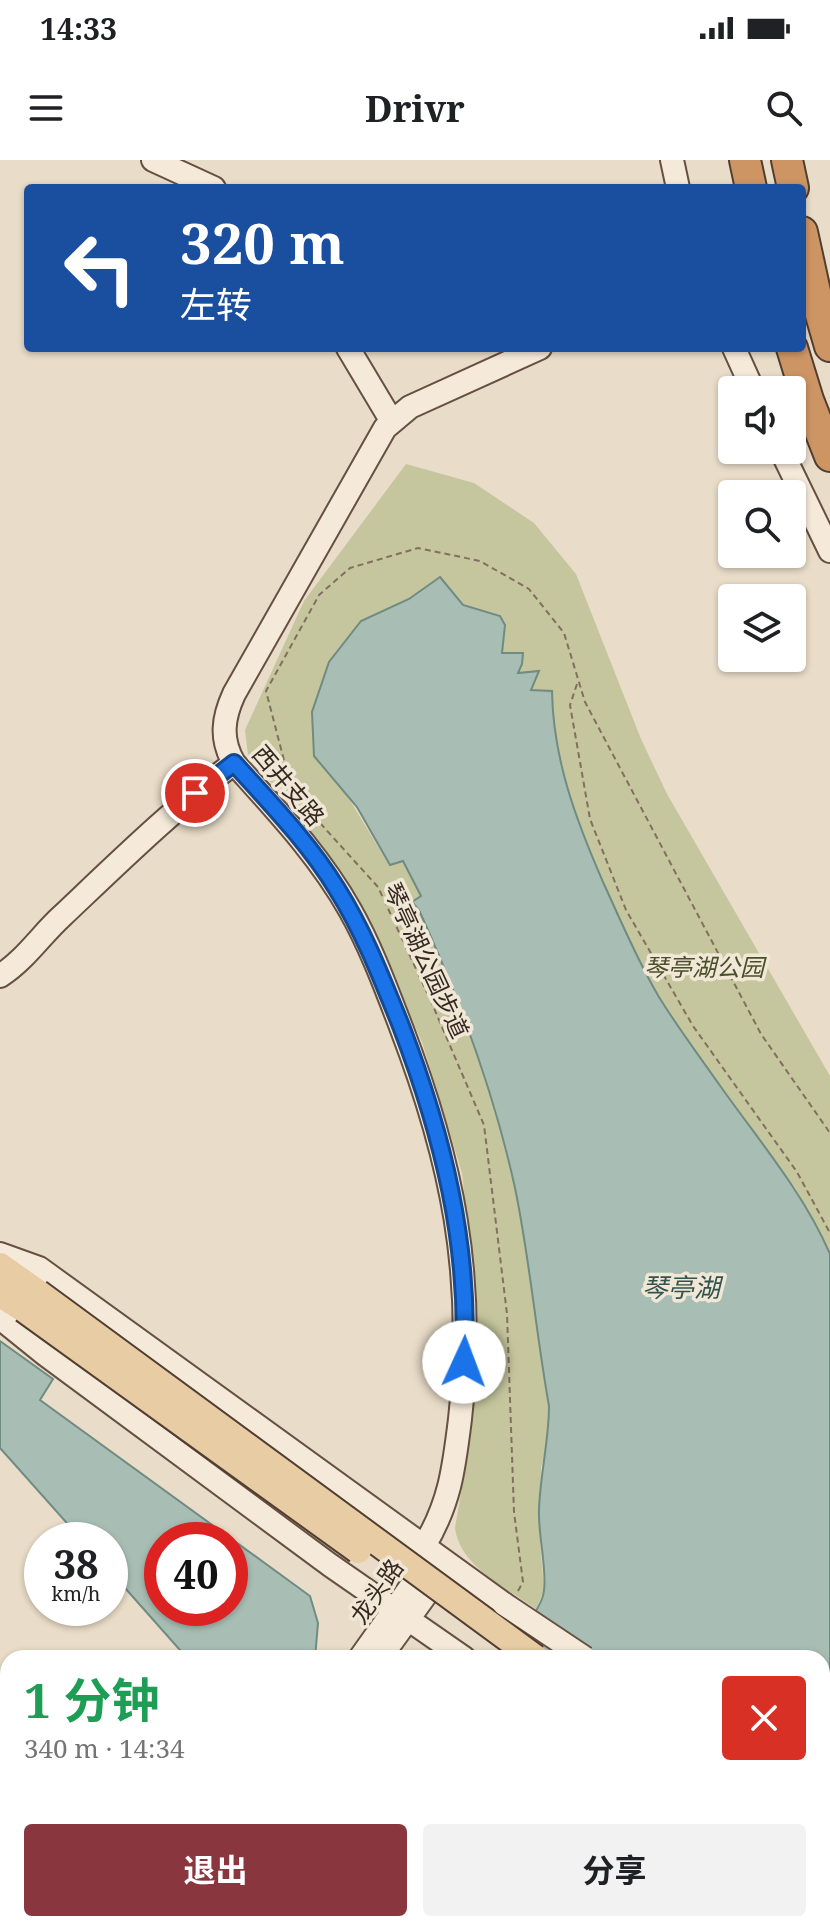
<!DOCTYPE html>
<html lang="zh">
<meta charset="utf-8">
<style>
:root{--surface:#fff;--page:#f2f2f2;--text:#202124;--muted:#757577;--accent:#8a363f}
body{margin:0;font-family:"Noto Serif","Noto Sans SC",serif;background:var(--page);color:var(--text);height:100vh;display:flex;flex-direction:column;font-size:30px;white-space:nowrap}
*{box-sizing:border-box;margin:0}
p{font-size:26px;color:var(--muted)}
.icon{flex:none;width:44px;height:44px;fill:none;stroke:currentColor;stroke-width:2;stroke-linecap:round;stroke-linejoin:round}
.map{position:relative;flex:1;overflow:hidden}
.side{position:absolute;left:0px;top:1490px;width:830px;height:282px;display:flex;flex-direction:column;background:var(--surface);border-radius:24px 24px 0 0;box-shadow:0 2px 6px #0004}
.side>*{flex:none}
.hud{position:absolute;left:24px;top:24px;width:782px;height:168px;border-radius:8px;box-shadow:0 2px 6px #0004;background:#1a4fa0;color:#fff;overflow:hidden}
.tools{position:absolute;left:718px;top:216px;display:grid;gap:16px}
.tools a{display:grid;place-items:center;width:88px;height:88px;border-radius:8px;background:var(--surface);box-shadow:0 2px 6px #0004;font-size:40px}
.speed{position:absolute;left:24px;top:1362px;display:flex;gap:16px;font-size:40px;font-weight:700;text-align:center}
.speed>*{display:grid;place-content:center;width:104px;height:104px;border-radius:50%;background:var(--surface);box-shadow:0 2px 6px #0004;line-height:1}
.speed small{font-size:20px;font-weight:400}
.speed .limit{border:12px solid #d22;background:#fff;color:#111}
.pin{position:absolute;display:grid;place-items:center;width:68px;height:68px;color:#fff;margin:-34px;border:4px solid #fff;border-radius:50%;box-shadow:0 2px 8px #0007}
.me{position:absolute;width:88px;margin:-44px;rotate:2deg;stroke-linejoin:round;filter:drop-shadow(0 0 6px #0008)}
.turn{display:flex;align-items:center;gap:28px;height:168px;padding:0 24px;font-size:36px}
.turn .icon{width:104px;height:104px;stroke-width:2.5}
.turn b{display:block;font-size:56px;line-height:68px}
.round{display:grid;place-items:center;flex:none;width:84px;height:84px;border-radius:8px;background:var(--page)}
.overview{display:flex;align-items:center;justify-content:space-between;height:136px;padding:0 24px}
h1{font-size:48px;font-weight:700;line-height:60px;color:#1e9e55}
.primary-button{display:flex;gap:16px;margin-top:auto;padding:16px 24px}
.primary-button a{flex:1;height:92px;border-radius:8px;background:var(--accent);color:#fff;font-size:32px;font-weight:700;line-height:92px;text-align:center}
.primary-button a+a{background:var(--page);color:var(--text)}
.status{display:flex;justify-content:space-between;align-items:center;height:56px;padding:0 40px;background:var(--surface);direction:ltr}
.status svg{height:22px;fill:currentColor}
header{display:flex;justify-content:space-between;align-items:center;height:104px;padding:0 24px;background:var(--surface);font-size:36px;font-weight:700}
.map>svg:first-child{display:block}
.green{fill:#c5c69d}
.water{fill:#a8beb5;stroke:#708b82;stroke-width:2;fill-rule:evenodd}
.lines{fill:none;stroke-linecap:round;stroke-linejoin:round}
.stream{stroke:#708b82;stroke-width:4}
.secondary-casing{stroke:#655042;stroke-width:26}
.primary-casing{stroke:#513e32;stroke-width:30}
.highway-casing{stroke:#513e32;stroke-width:34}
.path{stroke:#836f5f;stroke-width:2;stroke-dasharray:6 4;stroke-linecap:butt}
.secondary{stroke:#f5eada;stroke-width:22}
.primary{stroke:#e7cca4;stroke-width:26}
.highway{stroke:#cd9563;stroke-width:30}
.secondary-bridge-casing{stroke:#655042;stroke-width:26;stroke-linecap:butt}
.primary-bridge-casing{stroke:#513e32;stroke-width:30;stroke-linecap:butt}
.secondary-bridge{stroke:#f5eada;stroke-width:22}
.primary-bridge{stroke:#e7cca4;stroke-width:26}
.route-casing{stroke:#114b97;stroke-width:20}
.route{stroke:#1a73e8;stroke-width:14}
.labels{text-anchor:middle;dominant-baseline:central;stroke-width:7;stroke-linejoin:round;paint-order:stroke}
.street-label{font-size:24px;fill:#352921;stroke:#f1e7d6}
.park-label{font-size:24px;font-style:italic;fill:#494f2a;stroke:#f1e7d6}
.water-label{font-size:26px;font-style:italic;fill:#32534e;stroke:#f1e7d6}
</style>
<div class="status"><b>14:33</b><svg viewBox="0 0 49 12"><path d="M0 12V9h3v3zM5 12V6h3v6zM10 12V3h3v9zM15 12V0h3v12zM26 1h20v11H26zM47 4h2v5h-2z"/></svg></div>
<header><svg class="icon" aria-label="menu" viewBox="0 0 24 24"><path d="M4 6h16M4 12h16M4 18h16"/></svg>Drivr<svg class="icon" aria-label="search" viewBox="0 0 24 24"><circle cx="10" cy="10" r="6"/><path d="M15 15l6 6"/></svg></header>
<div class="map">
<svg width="830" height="1771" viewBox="0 0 830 1771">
<rect width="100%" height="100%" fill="#e9dcc8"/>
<!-- green -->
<path class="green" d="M406,304L474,323L534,363L576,414L641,579L667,634L830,916V1094L796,1029L692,886L659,836L627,778L583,677L569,636L553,561L530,530L538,512L517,513L502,493L505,465L500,456L463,445L440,417L409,439L361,461L329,502L312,552L342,627L389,705L403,700L421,736L413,742L419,750C459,838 494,932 515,1028C530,1100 536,1174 549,1246V1274L541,1308L540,1381L544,1430L536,1449C507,1428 460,1407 455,1368L471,1274L478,1183L477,1143L462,1013L422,882L374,777L336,706L300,657L248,595L245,570L304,441Z
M481,1764H669L680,1771H502Z"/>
<!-- water -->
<path class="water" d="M440,417L463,445L500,456L505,465L502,493H523L522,504L518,513L539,511L531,530L552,531C553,599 576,660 603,722C621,761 637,800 659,837C678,868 700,897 721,927C760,982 803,1032 830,1094V1771H680L669,1764H822V1498H501C513,1481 542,1450 544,1431C547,1408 538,1375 539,1350C540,1315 549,1281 549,1246C536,1174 530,1100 515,1028C494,932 459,838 419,750L412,742L421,736L403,701L390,705L357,647L314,596L312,552L329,502L361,461L409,439Z
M0,1181L53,1219L40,1240L310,1436L318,1463L315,1498H187L110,1411V1380H82L0,1288ZM162,1380H230V1448H162Z"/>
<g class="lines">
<!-- stream -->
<path class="stream" d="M82,1771L86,1764"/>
<defs>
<path id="secondary" d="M153,0L214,28
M672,0L678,28
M348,188L391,260
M734,188L753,230
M781,290L830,391
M0,816C25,800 41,775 62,756C118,703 173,649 234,603
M0,1094L39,1108L504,1444
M0,1158L46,1195L330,1405L464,1498
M424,1386C450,1343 454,1308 460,1259C476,1116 452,1000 401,867C386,828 371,787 350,750C319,695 276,650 234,603C220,579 223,558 234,534L385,268L410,247L540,188
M360,1498L429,1401
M380,1498L443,1411
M822,1590L830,1591
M822,1662L830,1664
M161,1771L166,1764
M179,1771L184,1764"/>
<path id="primary" d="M0,1106L38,1133
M0,1134L24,1149
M822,1620L830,1621"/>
<path id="highway" d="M745,0L751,28
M787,0L793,28
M802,72L817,141L830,186
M792,188L808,240L830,296"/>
</defs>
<!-- secondary casing -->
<use href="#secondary" class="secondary-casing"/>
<!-- primary casing -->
<use href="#primary" class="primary-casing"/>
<!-- highway casing -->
<use href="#highway" class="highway-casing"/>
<!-- path -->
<path class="path" d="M577,524L570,545L590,659L626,750L693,866L797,1012L830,1073
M518,1431L523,1422L514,1352L507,1154L484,965L430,839L378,727L301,642L286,608L266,531L319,435L350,408L418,388L480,401L529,429L564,473L585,542L761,874L830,973
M485,1498L489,1491"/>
<!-- secondary -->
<use href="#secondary" class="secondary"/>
<!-- primary -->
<use href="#primary" class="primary"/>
<!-- highway -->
<use href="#highway" class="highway"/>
<defs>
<path id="secondary-bridge" d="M504,1444L585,1498"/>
<path id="primary-bridge" d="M38,1133L535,1498
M24,1149L358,1390"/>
</defs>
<!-- secondary-bridge casing -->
<use href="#secondary-bridge" class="secondary-bridge-casing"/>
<!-- primary-bridge casing -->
<use href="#primary-bridge" class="primary-bridge-casing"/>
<!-- secondary-bridge -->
<use href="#secondary-bridge" class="secondary-bridge"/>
<!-- primary-bridge -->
<use href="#primary-bridge" class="primary-bridge"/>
</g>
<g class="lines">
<defs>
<path id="route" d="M195,633L234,603C270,643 309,683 337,729C364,772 382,819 401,866C443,976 470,1085 464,1202"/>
</defs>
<!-- route casing -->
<use href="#route" class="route-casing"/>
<!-- route -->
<use href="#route" class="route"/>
</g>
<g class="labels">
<!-- street labels -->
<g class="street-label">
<text transform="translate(289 625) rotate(50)">西井支路</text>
<text transform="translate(427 800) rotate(65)">琴亭湖公园步道</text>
<text transform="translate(376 1431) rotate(-55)">龙头路</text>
</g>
<!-- park labels -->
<g class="park-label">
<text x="704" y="806">琴亭湖公园</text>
</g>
<!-- water labels -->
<g class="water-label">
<text x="681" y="1127">琴亭湖</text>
</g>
</g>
</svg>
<div class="tools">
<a><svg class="icon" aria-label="sound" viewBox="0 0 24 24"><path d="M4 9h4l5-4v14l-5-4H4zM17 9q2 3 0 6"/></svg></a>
<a><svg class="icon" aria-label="search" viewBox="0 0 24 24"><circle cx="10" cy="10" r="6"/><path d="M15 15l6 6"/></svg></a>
<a><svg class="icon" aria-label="layers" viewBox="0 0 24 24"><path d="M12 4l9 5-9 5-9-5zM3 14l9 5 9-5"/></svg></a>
</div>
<div class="speed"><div>38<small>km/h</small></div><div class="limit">40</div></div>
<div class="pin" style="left:195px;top:633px;background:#d93025"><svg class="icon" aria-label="arrive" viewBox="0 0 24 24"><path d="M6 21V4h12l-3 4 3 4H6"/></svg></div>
<svg class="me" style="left:464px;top:1202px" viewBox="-20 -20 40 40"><circle r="19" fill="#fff"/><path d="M0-13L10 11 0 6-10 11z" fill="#1a73e8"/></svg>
<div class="hud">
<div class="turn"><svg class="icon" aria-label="left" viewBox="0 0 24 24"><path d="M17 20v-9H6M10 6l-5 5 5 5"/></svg><div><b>320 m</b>左转</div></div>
</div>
<section class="side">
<div class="overview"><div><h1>1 分钟</h1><p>340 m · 14:34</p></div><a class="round" style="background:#d93025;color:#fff"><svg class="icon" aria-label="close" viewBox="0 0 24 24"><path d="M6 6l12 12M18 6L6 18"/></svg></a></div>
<div class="primary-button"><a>退出</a><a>分享</a></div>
</section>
</div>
